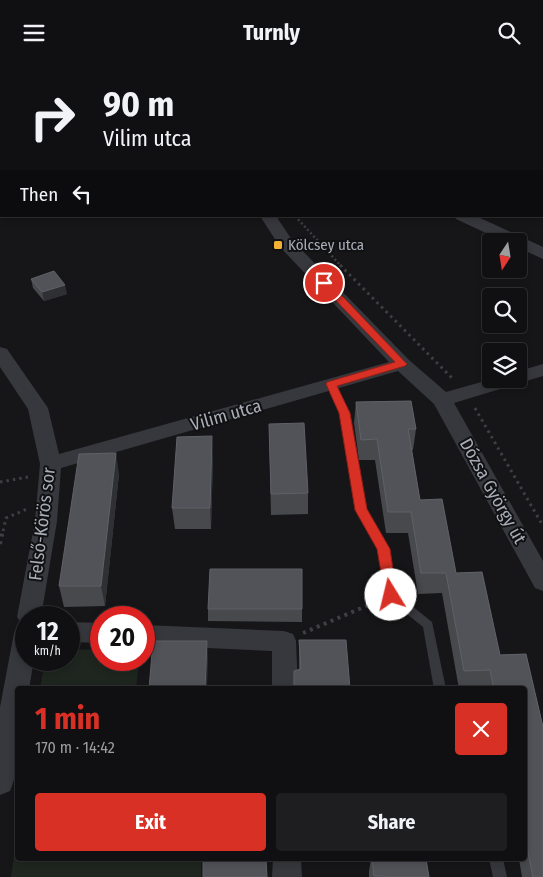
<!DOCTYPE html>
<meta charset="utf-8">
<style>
:root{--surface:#101012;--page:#1e1e20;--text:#f1f3f6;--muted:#9c9d9f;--line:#303032;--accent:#d93025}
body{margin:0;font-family:"Fira Sans Condensed",sans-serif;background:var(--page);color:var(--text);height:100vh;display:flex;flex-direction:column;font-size:19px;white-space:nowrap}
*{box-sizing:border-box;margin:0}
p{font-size:16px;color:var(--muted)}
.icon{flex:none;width:28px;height:28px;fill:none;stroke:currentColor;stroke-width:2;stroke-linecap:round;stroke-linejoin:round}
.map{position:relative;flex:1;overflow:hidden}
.side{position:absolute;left:15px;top:621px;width:512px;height:175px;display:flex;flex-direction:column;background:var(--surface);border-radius:5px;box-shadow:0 2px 8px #0003,0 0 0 1px var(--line)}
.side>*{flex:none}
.banner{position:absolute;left:0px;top:0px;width:544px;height:152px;box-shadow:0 2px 8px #0003,0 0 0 1px var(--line);background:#101012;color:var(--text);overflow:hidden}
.needle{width:32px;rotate:192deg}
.buttons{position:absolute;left:482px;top:168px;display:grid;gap:10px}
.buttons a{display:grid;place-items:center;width:45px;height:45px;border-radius:5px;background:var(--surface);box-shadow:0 2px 8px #0003,0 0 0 1px var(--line);font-size:25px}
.speed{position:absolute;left:15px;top:541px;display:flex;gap:10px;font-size:25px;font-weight:700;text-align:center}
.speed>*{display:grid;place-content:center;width:65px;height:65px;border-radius:50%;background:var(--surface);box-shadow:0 2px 8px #0003,0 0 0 1px var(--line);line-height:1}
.speed small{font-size:12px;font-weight:400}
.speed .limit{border:8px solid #d22;background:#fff;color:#111}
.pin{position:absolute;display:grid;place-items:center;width:42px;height:42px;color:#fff;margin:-21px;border:2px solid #fff;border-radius:50%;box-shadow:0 1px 5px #0007}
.me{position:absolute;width:55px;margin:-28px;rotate:351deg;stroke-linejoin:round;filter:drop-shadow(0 0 4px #0008)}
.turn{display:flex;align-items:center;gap:18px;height:105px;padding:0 20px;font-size:22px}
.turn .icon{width:65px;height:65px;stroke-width:2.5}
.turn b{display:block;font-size:35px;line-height:42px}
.then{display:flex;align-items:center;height:48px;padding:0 20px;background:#0003;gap:10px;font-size:19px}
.round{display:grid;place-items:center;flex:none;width:52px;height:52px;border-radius:5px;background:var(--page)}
.headline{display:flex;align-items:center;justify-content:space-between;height:85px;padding:0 20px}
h1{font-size:30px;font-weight:700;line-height:38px;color:var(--accent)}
.cta{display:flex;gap:10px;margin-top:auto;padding:10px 20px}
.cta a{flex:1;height:58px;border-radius:5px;background:var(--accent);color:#fff;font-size:20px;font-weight:700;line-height:58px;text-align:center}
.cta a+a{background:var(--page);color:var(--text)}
header{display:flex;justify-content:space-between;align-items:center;height:65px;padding:0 20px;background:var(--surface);font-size:22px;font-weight:700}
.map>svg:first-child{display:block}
.green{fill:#1e261f}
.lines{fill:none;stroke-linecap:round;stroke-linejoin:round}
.path-far2{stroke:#3d3f44;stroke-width:2.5;stroke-dasharray:2 2.5;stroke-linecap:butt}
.path-far1{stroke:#3d3f44;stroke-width:3;stroke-dasharray:2.5 4;stroke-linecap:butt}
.path{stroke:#3d3f44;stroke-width:4;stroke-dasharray:3 4.5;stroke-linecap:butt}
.lane{fill:#37383d;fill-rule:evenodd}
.street{fill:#37383d;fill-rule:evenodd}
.wall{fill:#47494d}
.shaded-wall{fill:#2f3033}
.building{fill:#525359;stroke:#5f6168}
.route{fill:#d93025;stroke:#8d1f18}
.poi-dot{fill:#f2b134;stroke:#111113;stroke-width:2}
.labels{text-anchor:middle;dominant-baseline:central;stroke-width:4;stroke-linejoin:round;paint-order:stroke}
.far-poi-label{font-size:15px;fill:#a8adb8;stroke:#111113;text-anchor:start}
.street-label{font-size:18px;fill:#a8adb8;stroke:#111113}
</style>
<header><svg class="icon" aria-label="menu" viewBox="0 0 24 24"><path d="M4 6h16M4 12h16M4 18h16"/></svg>Turnly<svg class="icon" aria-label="search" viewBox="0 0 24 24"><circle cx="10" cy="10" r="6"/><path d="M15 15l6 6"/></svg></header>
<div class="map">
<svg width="543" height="812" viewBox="0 0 543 812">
<rect width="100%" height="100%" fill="#161618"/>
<!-- green -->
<path class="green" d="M101,584V595H139L136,624H40L45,595H69V585Z
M17,769L18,794H201V812H11Z"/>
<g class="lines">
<!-- path-far2 -->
<path class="path-far2" d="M295,151L342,202"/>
<!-- path-far1 -->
<path class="path-far1" d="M340,200L453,314
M475,343L543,461
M0,417L28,412
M3,466L6,453L27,444"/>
<!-- path -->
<path class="path" d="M0,479L3,465
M303,568L378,536"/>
<!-- lane -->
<path class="lane" d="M331,316L336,319L349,348L366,445L389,484L396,528L432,557L446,624H434L423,562L387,533L385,530L379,484L356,445L339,348L326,319Z
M489,794H503L507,812H493Z"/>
<!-- street -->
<path class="street" d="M159,0H173L174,1H160Z
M455,0H471L472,1H456Z
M542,35H543V44H542Z
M0,66H1V75H0Z
M1,104V114L0,115V105Z
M260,151H276L292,175L409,295L446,327L492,314H519V306L543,299V311L454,338L543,496V526L535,523L434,339L398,306L61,403L57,456L41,552H26V595H34L29,624H18C18,656 23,696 10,726L0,730V642L14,568L17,561L22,559L17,552L35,456L40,399L28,344L0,302V282L7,284L48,343L59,389L389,297L280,182Z
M454,151H476L543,182V194L519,183V176H503L456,154Z
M69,557L101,558V578L69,577Z
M144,560L284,566L293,569L296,576L298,624H272V586L144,580Z
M273,794H301L302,812H272Z"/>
</g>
<!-- wall -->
<path class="wall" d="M31,214L67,229L44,236L33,223Z
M411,336L416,364L413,385H412L420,435L442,434L456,508L482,507L500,590L526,589L543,662V812H522L519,794H525V624H459L442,528L418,529L408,468H386L375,395H359L354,358L356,337Z
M269,359L308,428V449L271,450Z
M213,392L211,464H175L172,443Z
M119,409L105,541L64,542L59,521Z
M208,544H302V557L208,556Z
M299,575L350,624H293L294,606L299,604Z
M371,794H426L429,812H369V806Z"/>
<!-- shaded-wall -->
<path class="shaded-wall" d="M65,220L67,229L44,236L42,227Z
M212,371L213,392L211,464L210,443Z
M116,388L119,409L105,541L101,521Z
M207,576L208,596L207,624H205Z"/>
<!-- building -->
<path class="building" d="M54,206L65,220L42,227L31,214Z
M411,336L416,364H408L420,435L442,434L456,508L482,507L500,590L526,589L543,662V812H533L525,773V624H494L490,605L464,606L446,508H421L411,447H388L377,374L361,375L356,337Z
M304,358L308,428L271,429L269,359Z
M212,371L210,443H172L177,372Z
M116,388L101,521H59L79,389Z
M210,504H302V544H208Z
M299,575H346L350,624H294V606L301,604Z
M153,576H207L205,624H149Z
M203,794H266L267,812H203Z
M372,794H426L429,812H384V811H374Z"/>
<!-- route -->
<path class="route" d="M321,216H328L407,299L405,301L337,321L350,348L367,444L390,484L397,530L395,534H386L385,530L377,484L355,445L339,348L326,319L327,317L395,297L321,220Z"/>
<!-- markers -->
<rect class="poi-dot" x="273" y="175" width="10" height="10" rx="2.5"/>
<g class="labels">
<!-- far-poi labels -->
<g class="far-poi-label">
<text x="288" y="180">Kölcsey utca</text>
</g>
<!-- street labels -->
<g class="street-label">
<text transform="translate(226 350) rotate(-16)">Vilim utca</text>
<text transform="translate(493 426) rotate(61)">Dózsa György út</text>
<text transform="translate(42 459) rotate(-83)">Felső-Körös sor</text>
</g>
</g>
</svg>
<div class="buttons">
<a><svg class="needle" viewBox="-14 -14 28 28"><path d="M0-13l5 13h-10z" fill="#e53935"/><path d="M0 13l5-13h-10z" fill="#9c9d9f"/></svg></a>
<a><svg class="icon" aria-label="search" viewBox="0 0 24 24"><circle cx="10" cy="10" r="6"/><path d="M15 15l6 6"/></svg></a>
<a><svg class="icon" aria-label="layers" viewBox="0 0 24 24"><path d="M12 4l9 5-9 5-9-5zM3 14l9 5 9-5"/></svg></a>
</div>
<div class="speed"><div>12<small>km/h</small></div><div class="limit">20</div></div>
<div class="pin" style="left:324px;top:218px;background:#d93025"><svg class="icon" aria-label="arrive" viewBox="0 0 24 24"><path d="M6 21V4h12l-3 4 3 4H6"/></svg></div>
<svg class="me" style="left:391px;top:530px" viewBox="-20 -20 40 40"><circle r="19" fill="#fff"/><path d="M0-13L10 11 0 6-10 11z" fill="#d93025"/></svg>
<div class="banner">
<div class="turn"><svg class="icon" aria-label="right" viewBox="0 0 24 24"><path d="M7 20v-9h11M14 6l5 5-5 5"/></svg><div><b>90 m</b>Vilim utca</div></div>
<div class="then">Then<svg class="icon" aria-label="left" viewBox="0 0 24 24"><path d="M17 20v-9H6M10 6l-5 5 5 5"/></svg></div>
</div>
<section class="side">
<div class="headline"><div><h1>1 min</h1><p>170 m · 14:42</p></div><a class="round" style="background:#d93025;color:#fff"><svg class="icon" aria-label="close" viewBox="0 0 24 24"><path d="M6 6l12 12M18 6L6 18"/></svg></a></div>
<div class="cta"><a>Exit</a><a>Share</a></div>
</section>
</div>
